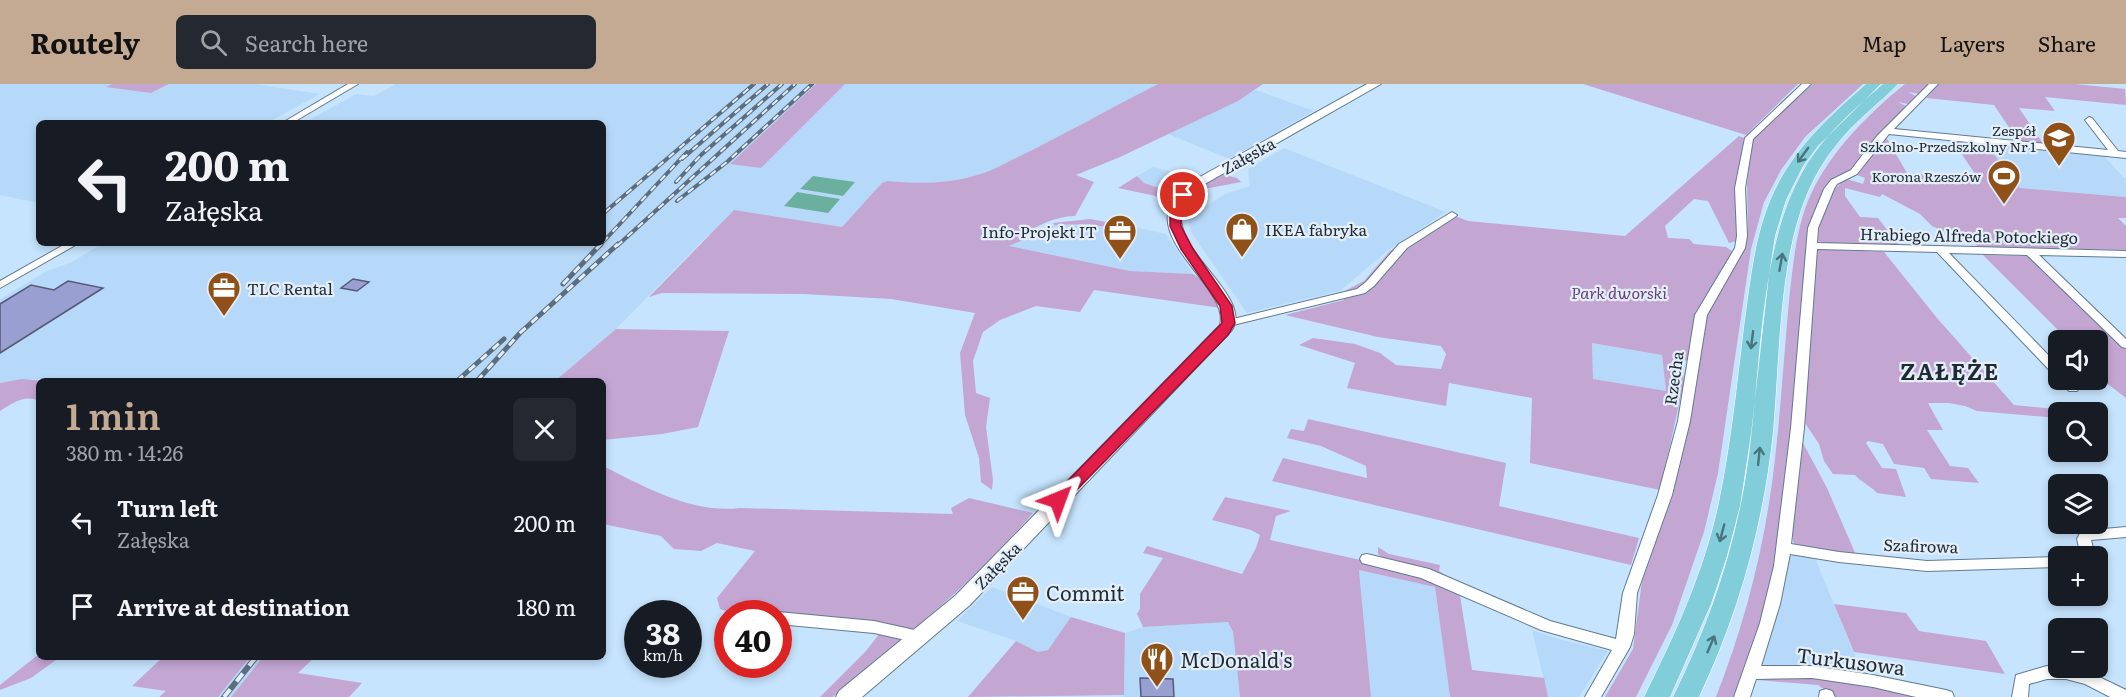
<!DOCTYPE html>
<meta charset="utf-8">
<style>
:root{--surface:#171b24;--page:#242831;--text:#f1f3f6;--muted:#9ea1a6;--accent:#c5aa93}
body{margin:0;font-family:Literata,serif;background:var(--page);color:var(--text);height:100vh;display:flex;flex-direction:column;font-size:22px;white-space:nowrap}
*{box-sizing:border-box;margin:0}
p{font-size:20px;color:var(--muted)}
.icon{flex:none;width:33px;height:33px;fill:none;stroke:currentColor;stroke-width:2;stroke-linecap:round;stroke-linejoin:round}
.map{position:relative;flex:1;overflow:hidden}
.panel{position:absolute;left:36px;top:294px;width:570px;height:282px;display:flex;flex-direction:column;background:var(--surface);border-radius:9px;box-shadow:0 3px 9px #0003}
.panel>*{flex:none}
.top-card{position:absolute;left:36px;top:36px;width:570px;height:126px;border-radius:9px;box-shadow:0 3px 9px #0003;background:#171b24;color:var(--text);overflow:hidden}
.controls{position:absolute;left:2048px;top:246px;display:grid;gap:12px}
.controls a{display:grid;place-items:center;width:60px;height:60px;border-radius:9px;background:var(--surface);box-shadow:0 3px 9px #0003;font-size:30px}
.speed{position:absolute;left:624px;top:516px;display:flex;gap:12px;font-size:30px;font-weight:700;text-align:center}
.speed>*{display:grid;place-content:center;width:78px;height:78px;border-radius:50%;background:var(--surface);box-shadow:0 3px 9px #0003;line-height:1}
.speed small{font-size:15px;font-weight:400}
.speed .limit{border:9px solid #d22;background:#fff;color:#111}
.pin{position:absolute;display:grid;place-items:center;width:51px;height:51px;color:#fff;margin:-26px;border:3px solid #fff;border-radius:50%;box-shadow:0 2px 6px #0007}
.me{position:absolute;width:66px;margin:-33px;rotate:44deg;stroke-linejoin:round;filter:drop-shadow(0 0 4px #0008)}
.turn{display:flex;align-items:center;gap:21px;height:126px;padding:0 30px;font-size:27px}
.turn .icon{width:78px;height:78px;stroke-width:2.5}
.turn b{display:block;font-size:42px;line-height:51px}
.round{display:grid;place-items:center;flex:none;width:63px;height:63px;border-radius:9px;background:var(--page)}
.overview{display:flex;align-items:center;justify-content:space-between;height:102px;padding:0 30px}
h1{font-size:36px;font-weight:600;line-height:45px;color:var(--accent)}
ul{padding:0;list-style:none}
li{display:flex;align-items:center;gap:18px;height:84px;padding:0 30px}
li div{flex:1}
li b{display:block;font-size:22px}
li em{font-style:normal}
header{display:flex;align-items:center;gap:36px;box-sizing:border-box;height:84px;padding:0 30px;background:var(--accent);color:#111}
header strong{font-size:28px}
nav{display:flex;gap:33px;margin-inline-start:auto;font-size:21px}
.search{width:420px;height:54px;background:var(--page);display:flex;align-items:center;gap:15px;box-sizing:border-box;padding:0 21px;border-radius:9px;color:var(--muted);font-size:22px}
.map>svg:first-child{display:block}
.built{fill:#b7d9f9}
.green{fill:#c4a6d3;fill-rule:evenodd}
.water{fill:#6baf9e}
.building{fill:#9a9fd2;stroke:#565a77;stroke-width:1.5}
.lines{fill:none;stroke-linecap:round;stroke-linejoin:round}
.minor-casing{stroke:#607b92;stroke-width:2}
.tertiary-casing{stroke:#607b92;stroke-width:2}
.primary-casing{stroke:#fff;stroke-width:1}
.minor{fill:#fff;fill-rule:evenodd}
.tertiary{fill:#fff;fill-rule:evenodd}
.primary{fill:#81cdd9;fill-rule:evenodd}
.rail-far2-casing{stroke:#5c6e7e;stroke-width:4}
.rail-far1-casing{stroke:#5c6e7e;stroke-width:5}
.rail-casing{stroke:#5c6e7e;stroke-width:6}
.rail-far2{stroke:#e3eef9;stroke-width:2;stroke-dasharray:7;stroke-linecap:butt}
.rail-far1{stroke:#e3eef9;stroke-width:3;stroke-dasharray:8;stroke-linecap:butt}
.rail{stroke:#e3eef9;stroke-width:4;stroke-dasharray:10;stroke-linecap:butt}
.oneway{stroke:#4b737e}
.route{fill:#e11d48;stroke:#92132f;stroke-width:1.5}
.labels{text-anchor:middle;dominant-baseline:central;stroke-width:4.5;stroke-linejoin:round;paint-order:stroke}
.far-poi-label{font-size:14px;fill:#1f2a34;stroke:#e3eef9;text-anchor:end}
.street-label{font-size:16px;fill:#1f2a34;stroke:#e3eef9}
.poi-label{font-size:16px;fill:#1f2a34;stroke:#e3eef9;text-anchor:start}
.park-label{font-size:16px;font-style:italic;fill:#663e79;stroke:#e3eef9}
.near-poi-label{font-size:20px;fill:#1f2a34;stroke:#e3eef9;text-anchor:start}
.near-street-label{font-size:20px;fill:#1f2a34;stroke:#e3eef9}
.district-label{font-size:22px;font-weight:bold;letter-spacing:1.5px;fill:#1f2a34;stroke:#e3eef9}
</style>
<header>
<strong>Routely</strong>
<div class="search"><svg class="icon" aria-label="search" viewBox="0 0 24 24"><circle cx="10" cy="10" r="6"/><path d="M15 15l6 6"/></svg>Search here</div>
<nav><a>Map</a><a>Layers</a><a>Share</a></nav>
</header>
<div class="map">
<svg width="2126" height="613" viewBox="0 0 2126 613">
<rect width="100%" height="100%" fill="#c6e4fe"/>
<!-- built -->
<path class="built" d="M0,0H112L108,2L151,9L169,0H255L320,10L267,39H39V119L0,111Z
M396,0H1158L1040,64L994,85L976,92L941,98L918,101L887,97L883,99L842,143L708,151L616,245L555,297H45L40,295L0,299V215L47,187L72,178L103,159H603V39H304L356,10L374,12Z
M1256,6L1314,27L1229,75L1168,50Z
M1985,59L2103,71L2126,96V113L2020,104Z
M1284,64L1441,126L1446,128L1387,167L1340,207L1247,229L1191,148L1188,134L1225,110L1250,102L1248,85Z
M1153,83L1194,94L1174,109L1144,99L1137,92Z
M1088,140L1124,146L1130,142L1166,150L1193,190L1130,187L1008,163L1054,141Z
M1592,259L1662,271L1666,308L1593,295Z
M1794,470L1815,474L1863,591L1761,583L1789,476Z
M1359,485L1435,503L1450,613H1371Z
M992,503L1071,533L1048,566L1038,568L1016,557L957,537Z
M1228,538L1233,548L1240,613H1121L1124,611L1125,549L1143,543Z
M1532,546L1559,555L1608,567L1579,613H1548Z
M250,573H263L231,613H218Z"/>
<!-- green -->
<path class="green" d="M112,0H169L151,9L106,3Z
M816,0H845L761,84L730,80Z
M1158,0H1263L1238,17L1120,73L1076,91L1094,98L1075,132C1054,132 1036,143 1018,153L1023,156L1009,162L1130,187L1193,190L1200,195L1221,224L1094,206L1080,228L1036,222L1000,236L983,248L973,277L976,309L990,314L986,343L993,396L992,406L981,398L979,374L965,331L960,269L975,229L891,215L804,210L662,209L649,213L734,126L842,143L882,99L887,97C917,100 944,100 974,92C989,88 1002,81 1016,74C1064,51 1110,24 1158,0Z
M1583,0H1798L1746,51Z
M1813,0H1863L1805,53L1781,86L1764,118L1751,165L1718,389L1704,448L1672,541L1636,613H1605L1633,565L1642,497L1673,410L1708,230L1741,172L1748,148L1747,100L1752,58L1760,47Z
M1905,0H1929L1919,10L1908,8L1916,12L1908,20L1898,18L1906,22L1876,54L1853,84L1829,98L1812,134L1808,152C1801,270 1793,393 1769,509C1761,544 1748,579 1737,613H1716C1746,537 1766,457 1775,375C1781,323 1784,270 1789,217C1793,182 1796,142 1811,110C1831,67 1868,30 1905,0Z
M1939,0H2075L2125,5L2126,21L2045,13L2055,27L2019,24L2044,61L2019,58L1994,21L1926,14Z
M1739,52L1744,54L1737,92L1736,157L1729,159L1708,117L1694,115L1665,142L1668,154L1689,155L1694,160L1726,163L1733,168L1696,228L1688,275L1682,279L1684,298L1660,406L1530,379L1532,314L1449,299L1446,322L1347,304L1355,279L1299,261L1313,254L1355,260L1380,269L1396,281L1441,285L1446,270L1441,262L1378,253L1285,231L1344,216L1339,210L1364,197L1390,167L1450,130L1468,137L1625,152ZM1592,259L1662,271L1666,307L1593,295Z
M1886,53L1907,89L1979,96L1953,57H1962L1964,61L1988,63L2020,104L2126,113V134H2118L2126,142V166L1980,163L1932,142L1920,130L1882,110L1880,113L1845,104V112L1860,133L1878,134L1898,160L1828,161L1818,157C1819,136 1827,105 1847,95L1863,100L1865,94L1857,91Z
M1221,90L1237,94L1241,98L1194,107Z
M1137,92L1144,99L1174,109L1170,115L1118,104Z
M1090,135L1129,142H1130L1124,146L1088,140L1054,141L1053,139Z
M1819,165L1884,168L1937,234L2014,321L2085,328H2058V334L1977,327L1965,322L1949,319H1928L1943,346H1927L1950,382L1968,384L1979,399L1931,395L1924,384L1894,380L1883,360L1868,357L1866,359L1882,384L1896,385L1906,413L1877,409C1870,401 1862,399 1855,391L1833,390L1824,377L1819,360L1805,339L1816,166Z
M1983,171L2030,172L2126,265V314L2109,301L2097,288V256H2068Z
M616,245L729,247L698,343L662,350L603,356V297H555Z
M22,295L45,297H39V317C24,310 12,320 0,327V299Z
M1308,335L1506,379L1499,422L1639,454L1631,481L1272,397L1283,374L1367,394L1366,382L1321,362L1287,354L1291,345L1304,347Z
M1803,359L1827,404L1856,471L1794,460L1792,452Z
M603,382C645,403 692,430 740,424L953,430L951,424L969,414L1033,429C996,472 956,511 912,546L778,530L726,527L720,525L717,514L755,467L717,459L701,467L674,465L661,452L603,440Z
M1225,413L1291,427L1276,432L1270,456L1365,477L1434,496L1460,512L1472,586L1544,594L1548,613H1450L1435,503L1359,486L1371,613H1240L1233,548L1228,538L1143,543L1137,530L1140,525V510L1163,474L1143,469L1147,462L1242,490L1256,464L1260,451L1251,446L1212,436Z
M1378,463L1389,470L1440,481L1439,487L1445,491L1385,476L1378,470Z
M1834,520L1906,529L1919,547L1986,557L2005,590L1854,568Z
M1071,533L1125,549L1124,611L968,613L1016,557L1038,568L1048,566Z
M880,549L901,552L903,556L885,568L833,613H820L866,567Z
M39,570V573H60L31,594L0,606V601Z
M163,573H250L218,613H159L166,607L132,602Z
M263,573H315L298,589L362,599L349,613H231Z
M1759,590L1810,591L1932,613H1834L1818,601L1757,596Z"/>
<!-- water -->
<path class="water" d="M813,92L855,98L843,112L800,105Z
M797,108L840,115L828,129L784,122Z"/>
<!-- building -->
<path class="building" d="M353,195L369,198L357,207L341,204Z
M68,197L103,204L0,269V220L31,201L54,206Z
M1140,594L1173,595L1174,613H1141Z"/>
<g class="lines">
<defs>
<path id="minor" d="M348,0H358L292,39H282Z
M1802,0H1811L1753,55L1745,104L1747,152L1745,164L1707,231L1690,337L1672,411L1637,509L1634,550L1630,563L1601,613H1585L1612,566L1541,546L1421,494L1362,479L1360,475L1362,471L1367,470L1429,485L1550,537L1616,555L1623,509L1658,411L1678,337L1695,231L1735,164L1737,152L1735,104L1745,54Z
M1929,0H1938L1894,45L2108,66L2085,36L2089,33L2092,34L2118,67L2126,68V74L1889,50L1857,90L1837,100L1834,105L1818,144L1817,159L2126,167V173L2039,171L2126,255V264L2122,263L2027,171L1949,169L2058,281V292L2054,291L1937,168L1817,165L1804,344L1791,460L1839,468L1927,477L2058,473V483L1927,487L1839,478L1790,470L1780,520L1761,582H1812L1873,591L1946,606L1952,608L1954,613H1916L1873,603L1812,594L1756,595L1750,613H1734L1760,539L1774,482L1791,344L1808,144L1824,105L1831,96L1851,86L1877,52Z
M1452,128L1457,131L1455,133L1407,164L1374,202L1365,209L1229,242L1223,239L1225,237L1357,205L1366,198L1399,160Z
M67,159H79L0,204V197Z
M2059,296H2071L2079,304L2077,307H2069Z
M2126,443V453L2091,456L2095,472H2081L2077,455L2081,447Z
M778,528L874,537L919,547L924,549L927,553L924,557L919,559L874,549L778,540V530H774Z
M2047,582C2077,581 2098,592 2126,606V613H2110L2085,600L2066,595H2047L2029,600L2028,613H2012L2016,591Z
M1826,605L1832,607L1835,613H1819L1820,607Z"/>
<path id="tertiary" d="M1367,0H1381L1203,101C1132,147 1258,206 1232,246L970,521L862,613H836L839,607L956,511L1220,241C1232,199 1114,142 1198,94Z"/>
<path id="primary" d="M1866,0H1881L1818,62L1803,82L1786,116L1775,152L1769,191L1751,350L1740,422L1727,472L1711,520L1670,613H1644C1675,551 1705,486 1719,418C1731,360 1737,302 1744,243C1751,194 1755,142 1779,98C1800,59 1833,29 1866,0Z
M1883,0H1898C1889,10 1877,19 1868,28C1844,49 1824,73 1810,103C1778,173 1780,271 1773,348C1763,442 1739,528 1699,613H1673C1707,544 1732,474 1745,398C1762,302 1755,171 1803,87C1823,52 1853,26 1883,0Z"/>
</defs>
<!-- minor casing -->
<use href="#minor" class="minor-casing"/>
<!-- tertiary casing -->
<use href="#tertiary" class="tertiary-casing"/>
<!-- primary casing -->
<use href="#primary" class="primary-casing"/>
<!-- minor -->
<use href="#minor" class="minor"/>
<!-- tertiary -->
<use href="#tertiary" class="tertiary"/>
<!-- primary -->
<use href="#primary" class="primary"/>
<defs>
<path id="rail-far2" d="M682,75L768,0
M676,98L701,71L782,0
M677,117L727,78L812,0
M605,128L754,0
M603,158L687,68
M600,162L602,159
M617,162L795,0"/>
<path id="rail-far1" d="M563,200L601,160
M457,297L504,255
M477,297L520,249L618,160"/>
<path id="rail" d="M224,613L256,573"/>
</defs>
<!-- rail-far2 casing -->
<use href="#rail-far2" class="rail-far2-casing"/>
<!-- rail-far1 casing -->
<use href="#rail-far1" class="rail-far1-casing"/>
<!-- rail casing -->
<use href="#rail" class="rail-casing"/>
<!-- rail-far2 -->
<use href="#rail-far2" class="rail-far2"/>
<!-- rail-far1 -->
<use href="#rail-far1" class="rail-far1"/>
<!-- rail -->
<use href="#rail" class="rail"/>
</g>
<!-- one-way arrows -->
<defs><path id="oneway-shaft" d="M-6 0H5M1.5-3L5.5 0L1.5 3" fill="none" stroke-width="1.6" stroke-linecap="round" stroke-linejoin="round" transform="scale(1.5)"/></defs>
<g class="oneway">
<use href="#oneway-shaft" transform="translate(1803 71) rotate(126)"/>
<use href="#oneway-shaft" transform="translate(1781 178) rotate(-80)"/>
<use href="#oneway-shaft" transform="translate(1752 256) rotate(97)"/>
<use href="#oneway-shaft" transform="translate(1759 372) rotate(-84)"/>
<use href="#oneway-shaft" transform="translate(1722 449) rotate(105)"/>
<use href="#oneway-shaft" transform="translate(1711 560) rotate(-67)"/>
</g>
<!-- route -->
<path class="route" d="M1183,108L1188,111L1181,126V142L1193,165L1232,222L1235,239L1228,251L1063,420H1053L1050,416L1053,412L1222,239L1220,222L1181,165L1170,142V126L1179,109Z"/>
<!-- icons -->
<defs>
<symbol id="school-pin" viewBox="-11 -11 22 30"><path d="M0 17L-7.5 6A9.5 9.5 0 1 1 7.5 6Z" fill="#905119" stroke="#e3eef9"/><path d="M0-5L7-2L0 1L-7-2ZM-4 1L0 2.5L4 1V4Q0 6-4 4Z" fill="#fff"/></symbol>
<symbol id="stadium-pin" viewBox="-11 -11 22 30"><path d="M0 17L-7.5 6A9.5 9.5 0 1 1 7.5 6Z" fill="#905119" stroke="#e3eef9"/><path d="M0-5a6.5 5 0 1 0 0 10a6.5 5 0 1 0 0-10ZM-3.5-1.8h7v3.6h-7Z" fill="#fff"/></symbol>
<symbol id="shop-pin" viewBox="-11 -11 22 30"><path d="M0 17L-7.5 6A9.5 9.5 0 1 1 7.5 6Z" fill="#905119" stroke="#e3eef9"/><path d="M-5-2.5h2.3a2.7 3.5 0 0 1 5.4 0H5L5.5 6h-11ZM-1.5-2.5h3a1.5 2.3 0 0 0-3 0Z" fill="#fff"/></symbol>
<symbol id="office-pin" viewBox="-11 -11 22 30"><path d="M0 17L-7.5 6A9.5 9.5 0 1 1 7.5 6Z" fill="#905119" stroke="#e3eef9"/><path d="M-6-3h4V-5.5h4V-3h4V5H-6ZM-1-4.5V-3h2v-1.5ZM-6 0V1H6V0Z" fill="#fff"/></symbol>
<symbol id="restaurant-pin" viewBox="-11 -11 22 30"><path d="M0 17L-7.5 6A9.5 9.5 0 1 1 7.5 6Z" fill="#905119" stroke="#e3eef9"/><path d="M-5-6h1v4h1v-4h1v4h1v-4h1v5L-1.5 .5V6h-2V.5L-5-1ZM5-6V6H3V1.5H1.5Q1.5-4 5-6Z" fill="#fff"/></symbol>
</defs>
<g fill-rule="evenodd">
<use href="#school-pin" x="2040" y="35" width="38" height="52"/>
<use href="#stadium-pin" x="1985" y="73" width="38" height="52"/>
<use href="#shop-pin" x="1223" y="126" width="38" height="52"/>
<use href="#office-pin" x="1101" y="128" width="38" height="52"/>
<use href="#office-pin" x="205" y="185" width="38" height="52"/>
<use href="#office-pin" x="1004" y="489" width="38" height="52"/>
<use href="#restaurant-pin" x="1138" y="556" width="38" height="52"/>
</g>
<g class="labels">
<!-- far-poi labels -->
<g class="far-poi-label">
<text x="2036" y="46">Zespół<tspan x="2036" dy="16">Szkolno-Przedszkolny Nr 1</tspan></text>
<text x="1981" y="92">Korona Rzeszów</text>
</g>
<!-- street labels -->
<g class="street-label">
<text transform="translate(1248 71) rotate(-29)">Załęska</text>
<text transform="translate(1969 151) rotate(1)">Hrabiego Alfreda Potockiego</text>
<text transform="translate(1673 294) rotate(-82)">Rzecha</text>
<text transform="translate(1921 461) rotate(2)">Szafirowa</text>
<text transform="translate(997 481) rotate(-46)">Załęska</text>
</g>
<!-- poi labels -->
<g class="poi-label">
<text x="1265" y="145">IKEA fabryka</text>
<text x="1097" y="147" text-anchor="end">Info-Projekt IT</text>
<text x="247" y="204">TLC Rental</text>
</g>
<!-- park labels -->
<g class="park-label">
<text x="1619" y="208">Park dworski</text>
</g>
<!-- near-poi labels -->
<g class="near-poi-label">
<text x="1046" y="508">Commit</text>
<text x="1180" y="575">McDonald's</text>
</g>
<!-- near-street labels -->
<g class="near-street-label">
<text transform="translate(1851 576) rotate(7)">Turkusowa</text>
</g>
<!-- district labels -->
<g class="district-label">
<text x="1950" y="286">ZAŁĘŻE</text>
</g>
</g>
</svg>
<div class="controls">
<a><svg class="icon" aria-label="sound" viewBox="0 0 24 24"><path d="M4 9h4l5-4v14l-5-4H4zM17 9q2 3 0 6"/></svg></a>
<a><svg class="icon" aria-label="search" viewBox="0 0 24 24"><circle cx="10" cy="10" r="6"/><path d="M15 15l6 6"/></svg></a>
<a><svg class="icon" aria-label="layers" viewBox="0 0 24 24"><path d="M12 4l9 5-9 5-9-5zM3 14l9 5 9-5"/></svg></a>
<a>+</a>
<a>−</a>
</div>
<div class="speed"><div>38<small>km/h</small></div><div class="limit">40</div></div>
<div class="pin" style="left:1183px;top:111px;background:#d93025"><svg class="icon" aria-label="arrive" viewBox="0 0 24 24"><path d="M6 21V4h12l-3 4 3 4H6"/></svg></div>
<svg class="me" style="left:1058px;top:416px" viewBox="-20 -20 40 40"><path d="M0-17L14 15 0 8-14 15z" fill="#e11d48" stroke="#fff" stroke-width="4"/></svg>
<div class="top-card">
<div class="turn"><svg class="icon" aria-label="left" viewBox="0 0 24 24"><path d="M17 20v-9H6M10 6l-5 5 5 5"/></svg><div><b>200 m</b>Załęska</div></div>
</div>
<section class="panel">
<div class="overview"><div><h1>1 min</h1><p>380 m · 14:26</p></div><a class="round"><svg class="icon" aria-label="close" viewBox="0 0 24 24"><path d="M6 6l12 12M18 6L6 18"/></svg></a></div>
<ul>
<li><svg class="icon" aria-label="left" viewBox="0 0 24 24"><path d="M17 20v-9H6M10 6l-5 5 5 5"/></svg><div><b>Turn left</b><p>Załęska</p></div><em>200 m</em></li>
<li><svg class="icon" aria-label="arrive" viewBox="0 0 24 24"><path d="M6 21V4h12l-3 4 3 4H6"/></svg><div><b>Arrive at destination</b></div><em>180 m</em></li>
</ul>
</section>
</div>
